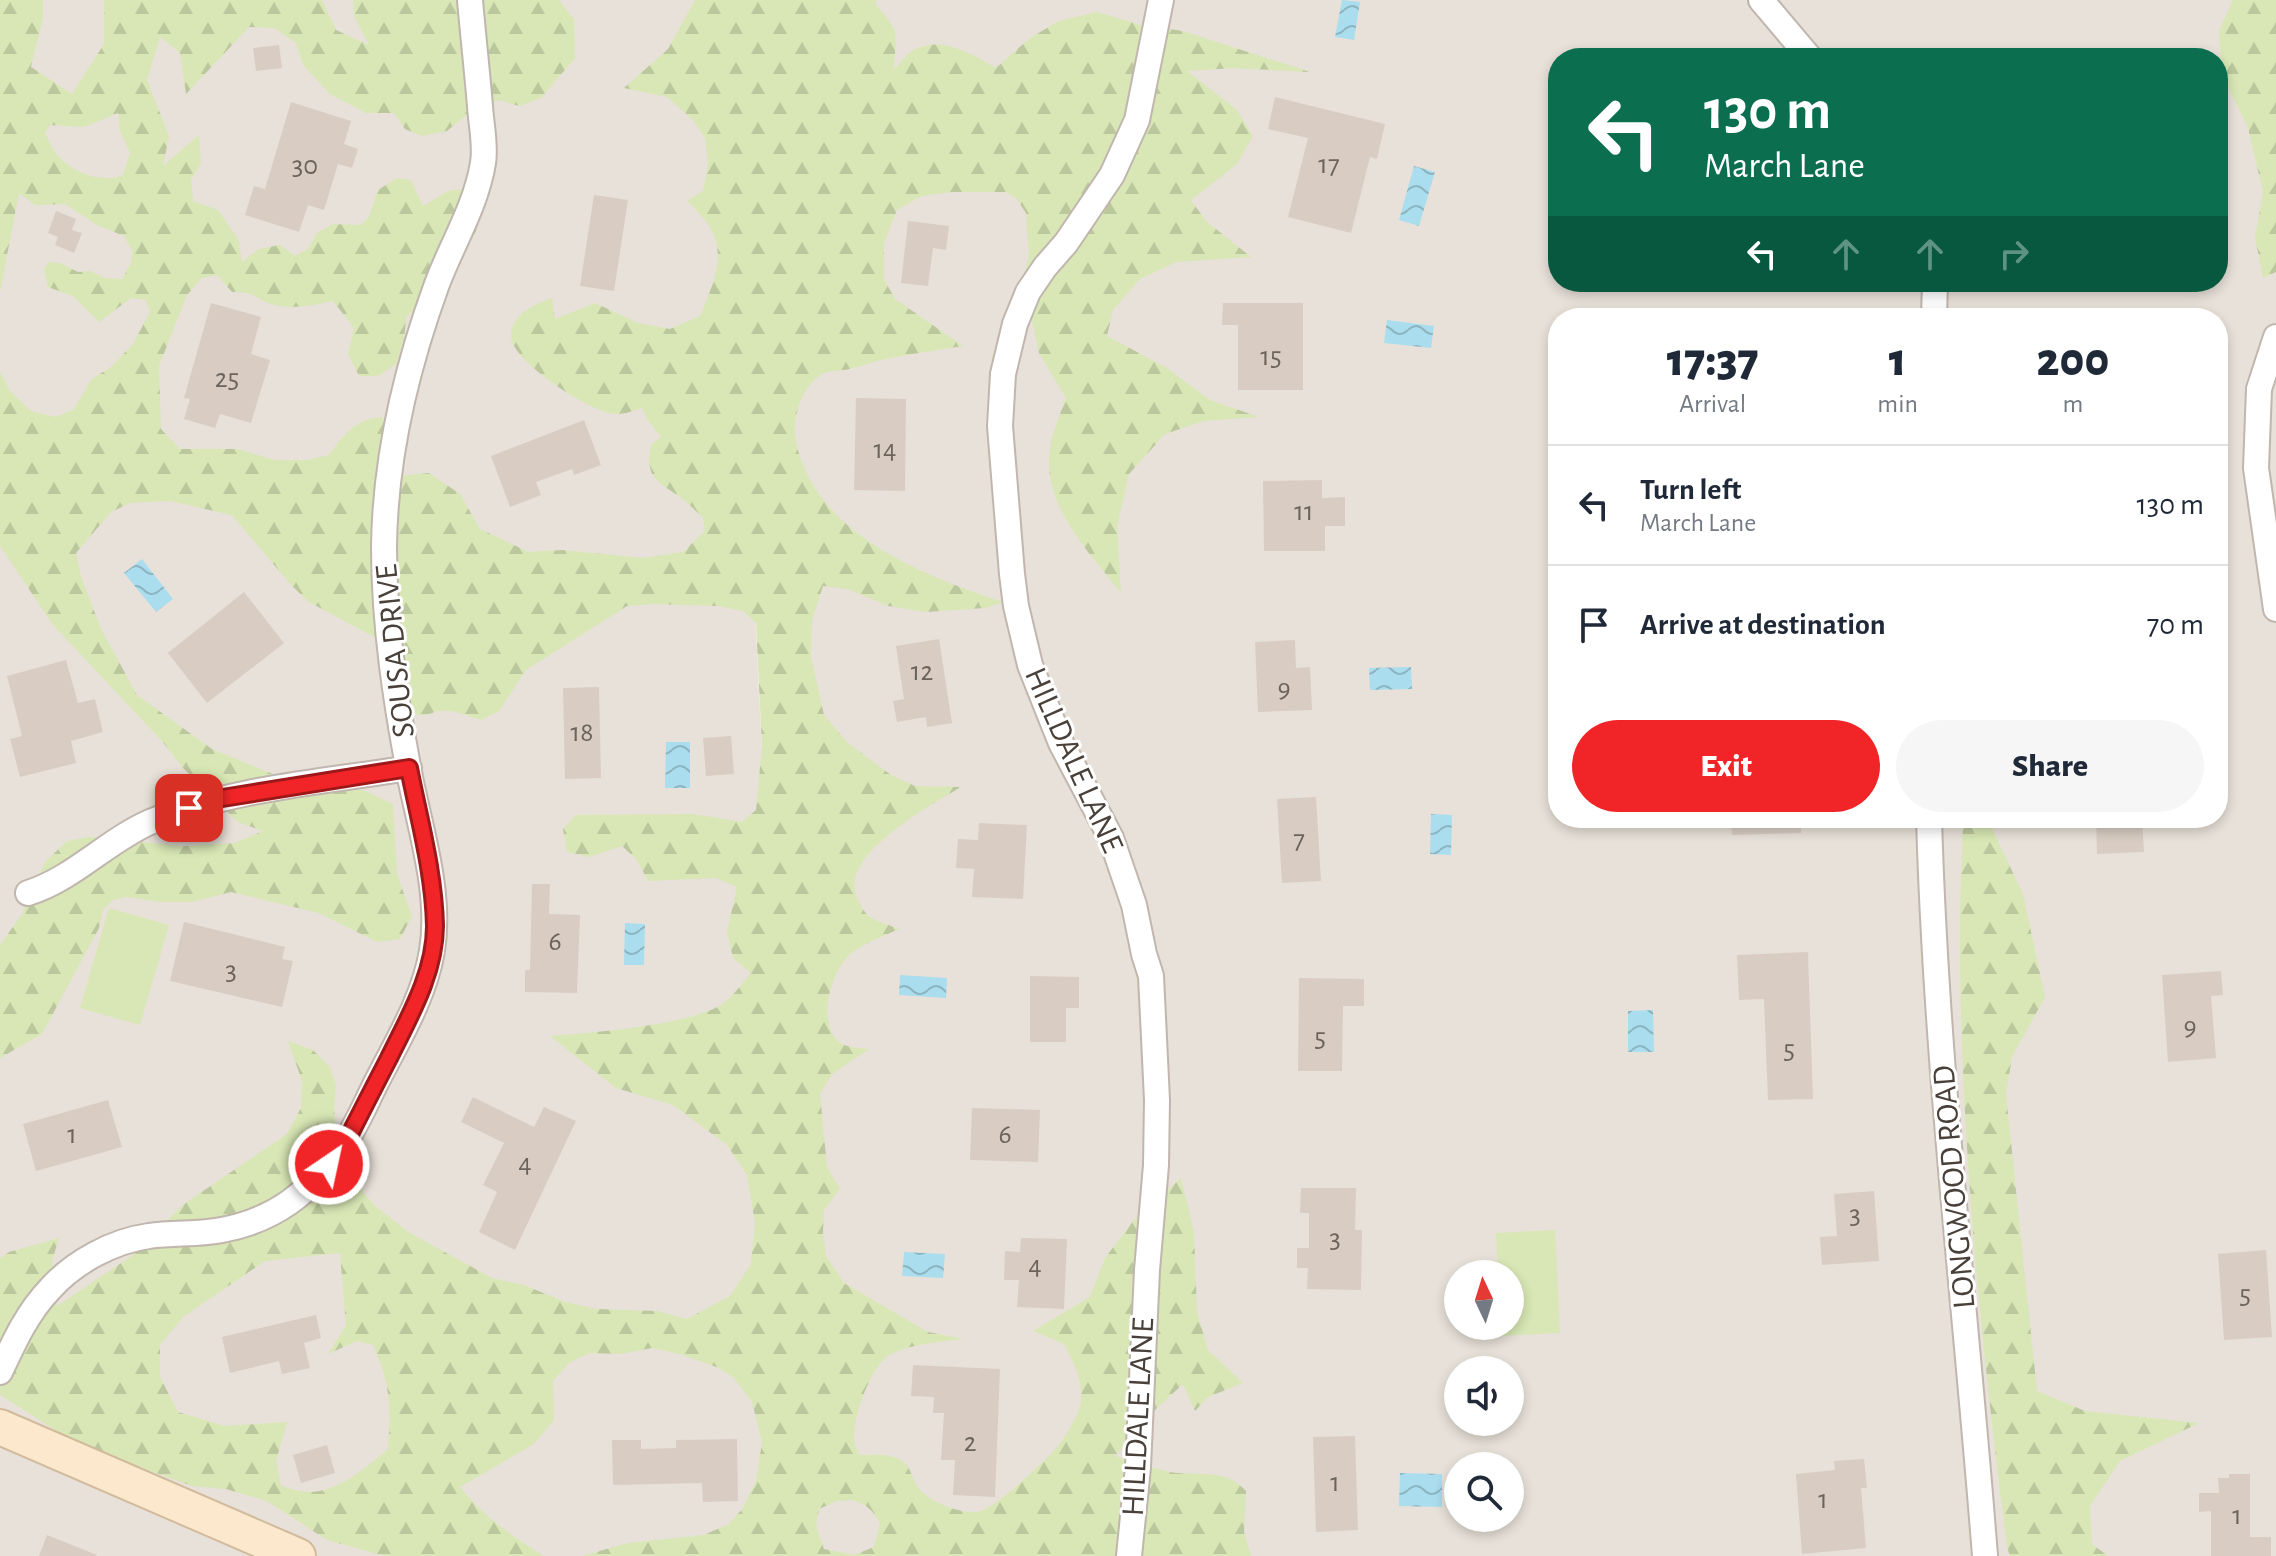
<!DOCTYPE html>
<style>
:root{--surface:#fff;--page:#f6f6f7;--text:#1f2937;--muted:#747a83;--line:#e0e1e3;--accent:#f12527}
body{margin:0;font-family:"Alegreya Sans",sans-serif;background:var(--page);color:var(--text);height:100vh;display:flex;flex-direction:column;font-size:30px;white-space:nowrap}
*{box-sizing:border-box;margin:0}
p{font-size:26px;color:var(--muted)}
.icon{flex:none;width:44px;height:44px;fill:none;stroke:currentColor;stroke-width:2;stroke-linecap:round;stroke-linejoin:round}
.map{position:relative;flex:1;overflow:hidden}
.details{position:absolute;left:1548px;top:308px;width:680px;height:520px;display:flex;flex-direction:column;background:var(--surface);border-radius:32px;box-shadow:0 4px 12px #0003}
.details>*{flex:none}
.top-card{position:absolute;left:1548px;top:48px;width:680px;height:244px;border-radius:32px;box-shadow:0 4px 12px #0003;background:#0b6e4f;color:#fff;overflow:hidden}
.needle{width:52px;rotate:356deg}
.fabs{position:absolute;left:1444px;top:1260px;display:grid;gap:16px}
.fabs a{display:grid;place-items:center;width:80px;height:80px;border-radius:50%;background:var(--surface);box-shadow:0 4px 12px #0003;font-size:40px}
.pin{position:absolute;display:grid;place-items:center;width:68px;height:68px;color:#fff;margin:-34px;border-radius:16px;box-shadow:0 4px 12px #0006}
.me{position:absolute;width:88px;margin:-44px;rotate:34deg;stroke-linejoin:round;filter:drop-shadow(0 0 6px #0008)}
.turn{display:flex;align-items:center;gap:28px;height:168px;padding:0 24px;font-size:36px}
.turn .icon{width:104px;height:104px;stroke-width:2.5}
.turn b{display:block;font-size:56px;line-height:68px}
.lanes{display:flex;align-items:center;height:76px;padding:0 24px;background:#0003;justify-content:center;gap:40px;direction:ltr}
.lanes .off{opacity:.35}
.eta{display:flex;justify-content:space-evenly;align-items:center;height:136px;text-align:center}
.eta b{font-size:48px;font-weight:800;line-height:56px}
.action{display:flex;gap:16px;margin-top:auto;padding:16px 24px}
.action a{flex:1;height:92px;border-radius:48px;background:var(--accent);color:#fff;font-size:32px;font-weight:800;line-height:92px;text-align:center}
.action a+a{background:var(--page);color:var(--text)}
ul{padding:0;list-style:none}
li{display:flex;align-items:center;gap:24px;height:120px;padding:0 24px;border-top:2px solid var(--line)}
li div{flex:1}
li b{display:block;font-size:30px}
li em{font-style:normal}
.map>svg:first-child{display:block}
.residential{fill:#e8e1d9;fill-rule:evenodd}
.forest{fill:url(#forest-firs);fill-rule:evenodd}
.pitch{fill:#d8e7b5}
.water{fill:url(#water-waves)}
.building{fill:#d9cdc3}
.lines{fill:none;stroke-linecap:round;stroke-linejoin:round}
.minor-casing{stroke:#c0b6ad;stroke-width:28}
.secondary-casing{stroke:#d2bb9c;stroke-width:38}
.minor{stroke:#fff;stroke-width:24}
.secondary{stroke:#fce9cd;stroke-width:34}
.route-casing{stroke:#9d1819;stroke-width:20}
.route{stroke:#f12527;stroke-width:14}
.labels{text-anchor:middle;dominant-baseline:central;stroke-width:6;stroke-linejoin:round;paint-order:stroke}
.number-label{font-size:28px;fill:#6c635c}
.street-label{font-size:32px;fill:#484039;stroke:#fff}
</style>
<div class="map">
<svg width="2276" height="1556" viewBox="0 0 2276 1556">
<defs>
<pattern id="forest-firs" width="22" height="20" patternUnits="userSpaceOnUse" patternTransform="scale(2)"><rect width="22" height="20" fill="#d8e7b5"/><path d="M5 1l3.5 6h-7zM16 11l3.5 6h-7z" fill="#bbc79c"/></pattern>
<pattern id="water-waves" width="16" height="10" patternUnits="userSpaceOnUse" patternTransform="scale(2)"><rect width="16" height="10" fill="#ade"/><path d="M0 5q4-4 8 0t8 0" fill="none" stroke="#8cb5c2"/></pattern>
</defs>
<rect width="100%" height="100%" fill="#f4f0eb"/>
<!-- residential -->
<path class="residential" d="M0,0H724L774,990L787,365L826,0H2276V1556H0ZM1558,58H2218V282H1558ZM1558,318H2218V818H1558ZM1458,1274H1510V1326H1458ZM1458,1370H1510V1422H1458ZM1458,1466H1510V1518H1458Z"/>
<!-- forest -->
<path class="forest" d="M0,0H43V18L31,67L72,94L104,44V0H322L336,30L369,45L354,16L353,0H480L479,5L485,0H559L574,19L575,58L541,98L519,106L499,100L472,110L447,131L422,136L405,129L394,113H366L330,94L303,65L296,43L274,28L249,27L186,94L180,53L160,37L147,80L169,136L163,166L199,135L201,163L191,180L193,201L218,210L238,239L242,262L259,249L280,245L295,256L308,249L317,233L333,224L361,225L369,217L378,190L397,178L411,180L423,206L448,191L467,188L481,208L477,229L465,253L406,318L404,340L396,364L378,376H359L348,354L354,328L333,301C314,305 287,311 268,303C249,294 256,293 232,292L217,275L202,278L187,295L159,366L161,429L180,449H238L274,460H307L329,455C343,436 356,418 381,417L391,428L400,476L429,473L460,494L480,529L529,552L563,550L643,558L683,552L705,531L703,518C697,512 690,505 684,500C660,482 644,481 651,445L661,437L649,422L642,408C635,410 626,414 618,414C593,415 523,367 513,344C503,319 534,304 552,298L555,319L595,303L638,323L670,329L700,316C721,267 731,240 687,201L703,191L708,164L705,138L692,119L667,97L624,88L668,49L695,0H876V5C903,34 895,35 894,70C899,64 905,56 912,51C940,34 972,54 996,68L1030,38L1059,21L1097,12L1141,25L1183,31L1310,72L1234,68L1187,71L1237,110L1253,136L1237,164L1191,200L1206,221L1251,257L1176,262L1140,279L1113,310L1107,336L1167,368L1210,400L1259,417L1204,421L1165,434L1129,474L1117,527L1121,593C1090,553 1047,511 1049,458C1050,437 1059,417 1066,398L1039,353L1023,279L1029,255L1026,213L1016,198L1006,192H952L921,196L897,210L884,243V279L895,299L963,346C939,350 915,353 891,358C877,360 863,366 849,369C841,371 827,370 820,375C800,391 792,417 796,441C814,534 924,576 1003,602L985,608L926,612L888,606L848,589L823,586L812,620L811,657L824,715L848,743L891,775L915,786L961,787C931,805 832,858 859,902C862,907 865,914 870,917C878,922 890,925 899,929C884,936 866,942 853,952C831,968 816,1022 839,1042C846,1048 860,1048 869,1049L832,1074L820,1094L827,1167L840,1189L824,1210L823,1232L826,1256L844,1283L928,1332L964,1339C940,1342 914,1343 891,1354C871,1364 854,1415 854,1437C854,1443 857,1450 859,1455C873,1455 888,1453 901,1460C911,1466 911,1477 917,1486C927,1501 959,1514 978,1512C994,1510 1046,1460 1058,1446C1066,1436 1079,1414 1081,1402C1083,1379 1074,1364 1064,1344L1033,1331L1090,1297L1105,1258L1134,1220L1181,1178L1194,1232L1197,1312L1208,1350L1243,1383L1208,1397L1195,1411L1183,1384L1155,1410L1115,1456C1133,1461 1151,1468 1170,1472C1197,1477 1225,1467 1246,1491L1244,1532L1251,1556H582L628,1543L704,1535L729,1524L743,1508L756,1481L762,1442L752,1402L733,1377L719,1368L680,1354L652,1348L621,1354L590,1353L570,1362L553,1381L554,1420L534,1444L460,1487C483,1516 512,1536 544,1556H385L327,1540L267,1501L226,1489L192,1486L79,1445L0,1395V1258L9,1252L59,1238L52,1261L57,1306L130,1257L184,1204L287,1134L301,1108L302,1081L288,1041L313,1050L330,1067L336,1085L334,1107L336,1135L346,1171L373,1204L408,1232L492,1278L524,1285L565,1302L596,1309L657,1311L687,1319L730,1296L751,1264L755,1223L747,1175L727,1145L673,1105L616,1088L550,1036C592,1033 687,1025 721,1005C732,998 742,983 751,973L733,958L727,932L737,887L716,878L648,881L636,859L622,846L589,857L567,852L563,829L576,815L694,814L742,822L756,810L762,747L756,623L743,611L718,606L654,604L627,606L526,670L499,711L481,720C470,717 460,712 449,711C430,707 426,725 407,707L402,652L309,602L292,586L232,515L170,501L130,503L111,512L76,553L81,576L101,629L137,695L212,749L285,779L363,790L393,804L397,874L412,916L400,939L377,942L319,913L231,892L192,902H159L127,897L113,900L103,910L99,928L42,1034L0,1058V945L22,914L45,862L67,841L89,837L183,846L234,843L263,831L238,822L184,769L161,740L53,625L0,546V372L10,391L31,411L55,417L73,410L92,379L111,367L133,344L150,312L146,300L131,298L99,322L73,296L48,287L44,269L49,262L60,263L78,272L90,271L105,278L122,279L131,263L132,250L124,236L97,225L65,204L35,205L19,193L0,292ZM118,113L120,131L130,153L123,175C101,184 74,173 58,156C52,150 49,140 45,133L50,125L84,127ZM340,1253L346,1325L328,1354L357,1341L373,1345C391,1386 391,1405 388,1449C357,1475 323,1506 281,1485L276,1461L287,1422L225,1426L178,1412L160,1377V1345L183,1317L265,1261ZM852,1500C866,1504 873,1510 880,1523L874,1547L854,1555L824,1549L816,1525L819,1509L837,1501Z
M2233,0H2276V272L2263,278L2255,237L2263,192L2248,128L2222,74L2219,31Z
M1963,818H1987L2023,894L2045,997L2012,1057L2006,1094L2037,1391L2085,1411L2199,1423L2120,1461L2090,1506L2092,1544L2108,1556H2010L2007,1547C1982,1352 1962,1155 1960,958C1959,911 1962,865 1963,818Z"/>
<!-- pitch -->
<path class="pitch" d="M109,908L169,925L140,1025L80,1008Z
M1555,1230L1560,1333L1501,1336L1500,1326H1510V1274H1498L1496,1233Z"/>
<!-- water -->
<path class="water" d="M1342,0L1360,2L1354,40L1335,37Z
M1414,166L1435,172L1419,226L1399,220Z
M1387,320L1434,326L1431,348L1384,343Z
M142,559L173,599L156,612L124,573Z
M1411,667L1412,689L1370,690L1369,668Z
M666,742H690V788H665Z
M1431,814L1452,815L1451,855L1430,854Z
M625,923L645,924L644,965H624Z
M900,975L947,978L946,998L899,995Z
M1653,1010L1654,1052H1628V1011Z
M904,1252L945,1254L943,1278L902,1276Z
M1400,1473L1442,1474V1507L1399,1506Z"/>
<!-- building -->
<path class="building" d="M279,45L282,68L256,71L253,48Z
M1275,97L1385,124L1377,159L1370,157L1351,233L1288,217L1308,138L1268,129Z
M291,102L351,121L344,144L358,149L352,168L338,164L324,210L308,205L299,232L245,215L254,186L265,189Z
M594,195L628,200L614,291L580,286Z
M56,211L76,219L72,230L82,233L74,253L55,245L58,237L48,233Z
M908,221L949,226L946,250L933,248L928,286L901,283Z
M211,303L261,317L251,354L270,360L251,423L220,414L215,428L184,419L190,399L184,398Z
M1223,303H1303V390H1238V325H1222Z
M856,398L906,399L905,491L854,490Z
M584,420L601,465L574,475L572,469L536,482L541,495L510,507L491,456Z
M1322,480V498L1345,497V526H1325V551H1264L1263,481Z
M244,592L284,643L207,703L168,653Z
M939,639L952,723L927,727L926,717L897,722L893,701L904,699L896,646Z
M1295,640L1296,668L1310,667L1312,710L1258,712L1255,642Z
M66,660L78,703L95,699L103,732L71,741L76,763L20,777L10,739L22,736L7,676Z
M599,687L601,778L565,779L563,688Z
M731,736L734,774L706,776L703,738Z
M1316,797L1321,881L1282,883L1277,799Z
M1731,818H1801V833L1732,835Z
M2096,818H2142L2144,852L2097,854Z
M979,823L1027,825L1023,899L972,897L974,869L956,868L958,839L978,840Z
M532,884H550L549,914L580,915L577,993L525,992V970H530Z
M184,922L285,947L282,959L293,961L282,1007L170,981Z
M1808,952L1813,1099L1768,1100L1764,999L1739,1000L1737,955Z
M2221,971L2223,995L2211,996L2216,1058L2168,1062L2162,975Z
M1030,976L1079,977V1008H1066V1042H1030Z
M1299,978L1364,979V1006H1343L1342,1071H1298Z
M473,1097L534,1127L544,1107L576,1121L515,1250L479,1232L497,1192L483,1185L504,1143L461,1122Z
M108,1100L122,1147L36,1171L23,1124Z
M972,1108L1040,1110L1038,1162L970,1160Z
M1301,1188H1356L1355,1230H1362L1361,1290L1307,1289L1308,1268H1297V1248H1309V1213H1300Z
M1874,1191L1879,1261L1822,1265L1820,1237L1837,1236L1834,1194Z
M1021,1238L1067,1239L1064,1309L1017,1307L1019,1280H1004L1005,1251L1020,1252Z
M2266,1250L2272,1337L2224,1340L2218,1254Z
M316,1315L321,1338L304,1343L310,1368L282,1374L279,1361L230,1373L222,1337Z
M913,1365L1000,1369L995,1497L953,1495L955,1460H941L944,1413H933L934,1397L911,1396Z
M1355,1436L1358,1530L1316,1532L1313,1437Z
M737,1439L738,1501L703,1502L702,1483L613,1485L612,1440H641V1449L676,1448V1440Z
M327,1445L335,1473L301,1483L293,1455Z
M1864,1459L1867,1488H1861L1866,1548L1802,1554L1796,1474L1835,1470L1834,1461Z
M2229,1474H2250V1537H2271V1556H2211V1511L2199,1512V1493H2219L2218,1478H2229Z
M47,1535L97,1555L96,1556H39Z"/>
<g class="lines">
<defs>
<path id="minor" d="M1761,0L1810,58
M1934,318L1935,282
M2276,337L2259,389L2256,468L2276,609
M1929,818C1936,1065 1966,1310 1985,1556
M28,893C73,879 107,841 150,822C231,788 323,782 409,768
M0,1372C14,1342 27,1313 50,1289C74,1262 113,1241 149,1236C173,1232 198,1235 222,1230C275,1220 309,1193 340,1150C354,1131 364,1107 375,1085C396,1043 424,999 432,951C441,896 422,835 411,782C396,704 384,626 384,547C385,457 406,369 437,284C452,244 476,206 483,163C486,145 481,124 480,106C477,70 473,35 470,0
M1129,1556L1138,1467L1147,1270L1156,1165L1157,1100L1151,976L1144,954L1134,905L1111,838L1061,743L1030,665L1016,606L1012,574L1000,426L1003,374L1015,324L1028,292L1045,267L1066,243L1112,175L1137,120L1161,0"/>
<path id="secondary" d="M0,1427L298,1556"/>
</defs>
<!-- minor casing -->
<use href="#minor" class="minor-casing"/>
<!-- secondary casing -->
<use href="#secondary" class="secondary-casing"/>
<!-- minor -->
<use href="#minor" class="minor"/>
<!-- secondary -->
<use href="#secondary" class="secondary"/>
</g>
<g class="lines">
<defs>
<path id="route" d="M189,808L210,800L409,768C419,819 434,873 435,926C435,973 409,1017 389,1058C374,1087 359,1116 344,1146L329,1164"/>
</defs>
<!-- route casing -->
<use href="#route" class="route-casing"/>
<!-- route -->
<use href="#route" class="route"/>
</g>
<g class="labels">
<!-- number labels -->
<g class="number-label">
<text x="1329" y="165">17</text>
<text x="305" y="166">30</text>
<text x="1271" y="357">15</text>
<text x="227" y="379">25</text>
<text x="885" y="450">14</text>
<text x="1304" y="512">11</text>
<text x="922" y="672">12</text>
<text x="1284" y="689">9</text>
<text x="582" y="733">18</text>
<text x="1299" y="840">7</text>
<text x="555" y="942">6</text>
<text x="231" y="971">3</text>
<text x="2190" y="1027">9</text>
<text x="1320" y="1038">5</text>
<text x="1789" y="1050">5</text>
<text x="72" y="1135">1</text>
<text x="1005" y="1135">6</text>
<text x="525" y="1164">4</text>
<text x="1855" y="1215">3</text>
<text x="1335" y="1239">3</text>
<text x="1035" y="1266">4</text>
<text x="2245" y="1295">5</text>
<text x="970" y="1443">2</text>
<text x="1335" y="1483">1</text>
<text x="1823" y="1500">1</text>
<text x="2237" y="1516">1</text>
</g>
<!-- street labels -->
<g class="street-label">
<text transform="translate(395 651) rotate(-96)">SOUSA DRIVE</text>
<text transform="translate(1074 760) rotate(66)">HILLDALE LANE</text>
<text transform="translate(1954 1187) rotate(-95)">LONGWOOD ROAD</text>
<text transform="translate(1138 1417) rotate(-87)">HILLDALE LANE</text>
</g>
</g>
</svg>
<div class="fabs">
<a><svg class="needle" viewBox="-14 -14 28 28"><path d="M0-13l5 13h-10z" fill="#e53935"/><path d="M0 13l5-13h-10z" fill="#747a83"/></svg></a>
<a><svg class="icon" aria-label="sound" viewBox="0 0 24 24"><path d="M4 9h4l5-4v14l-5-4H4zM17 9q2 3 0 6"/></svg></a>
<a><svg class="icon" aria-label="search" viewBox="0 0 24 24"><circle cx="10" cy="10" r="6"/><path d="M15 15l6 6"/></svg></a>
</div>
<div class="pin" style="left:189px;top:808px;background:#d93025"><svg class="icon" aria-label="arrive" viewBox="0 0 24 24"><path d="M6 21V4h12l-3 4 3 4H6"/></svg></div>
<svg class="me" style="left:329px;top:1164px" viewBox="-20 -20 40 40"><circle r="17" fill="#f12527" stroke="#fff" stroke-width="3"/><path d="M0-11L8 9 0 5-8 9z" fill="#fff"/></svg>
<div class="top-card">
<div class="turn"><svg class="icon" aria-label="left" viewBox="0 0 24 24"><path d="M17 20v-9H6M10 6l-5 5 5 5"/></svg><div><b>130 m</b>March Lane</div></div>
<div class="lanes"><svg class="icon" aria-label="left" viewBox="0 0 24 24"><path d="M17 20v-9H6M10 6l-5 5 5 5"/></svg><svg class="icon off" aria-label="ahead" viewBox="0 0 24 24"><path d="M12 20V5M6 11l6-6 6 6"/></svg><svg class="icon off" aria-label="ahead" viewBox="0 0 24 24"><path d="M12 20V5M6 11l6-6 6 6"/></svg><svg class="icon off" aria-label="right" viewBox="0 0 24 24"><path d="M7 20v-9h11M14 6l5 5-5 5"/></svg></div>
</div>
<section class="details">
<div class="eta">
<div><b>17:37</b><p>Arrival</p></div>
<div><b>1</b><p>min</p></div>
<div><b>200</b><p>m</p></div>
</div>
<ul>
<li><svg class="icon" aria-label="left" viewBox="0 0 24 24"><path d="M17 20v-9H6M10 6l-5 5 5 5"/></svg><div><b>Turn left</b><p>March Lane</p></div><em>130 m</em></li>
<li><svg class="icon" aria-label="arrive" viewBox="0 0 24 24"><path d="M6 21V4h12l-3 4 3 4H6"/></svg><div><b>Arrive at destination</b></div><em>70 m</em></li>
</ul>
<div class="action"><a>Exit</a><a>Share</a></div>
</section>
</div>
